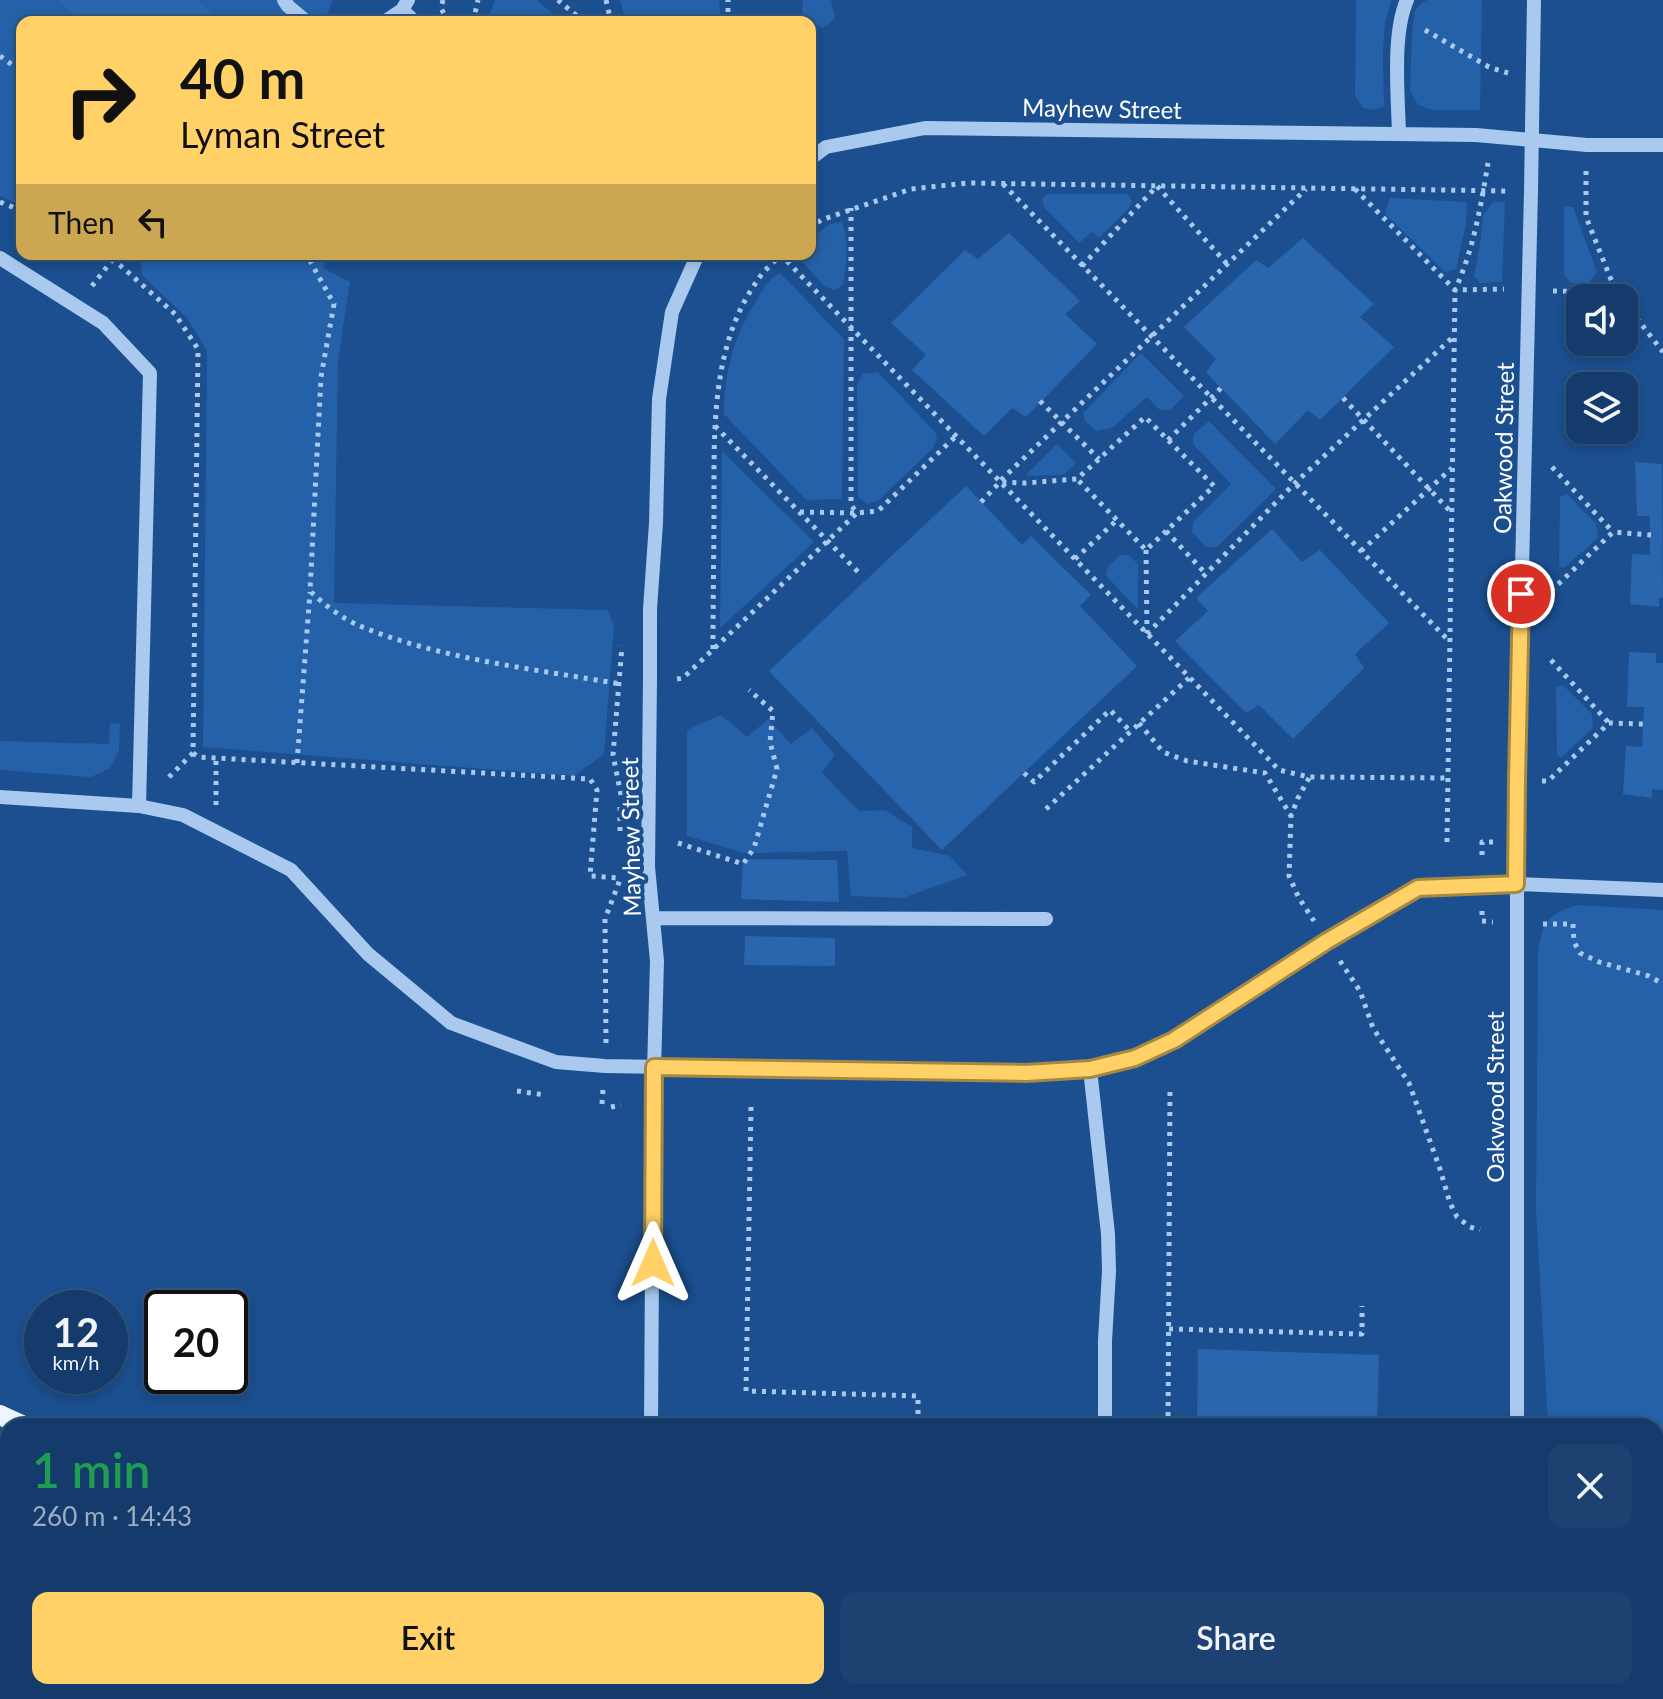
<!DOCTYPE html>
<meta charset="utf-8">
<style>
:root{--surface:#143b6b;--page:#1d4271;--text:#f1f3f6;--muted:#9dadc1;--line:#33557e;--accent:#ffd166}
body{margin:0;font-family:Lato,sans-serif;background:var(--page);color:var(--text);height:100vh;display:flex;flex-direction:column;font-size:30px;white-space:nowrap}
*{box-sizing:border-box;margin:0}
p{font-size:26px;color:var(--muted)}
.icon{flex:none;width:44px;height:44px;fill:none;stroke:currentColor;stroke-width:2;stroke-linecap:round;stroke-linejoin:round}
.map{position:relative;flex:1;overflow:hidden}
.drawer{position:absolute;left:0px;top:1418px;width:1664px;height:282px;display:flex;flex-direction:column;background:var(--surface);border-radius:24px 24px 0 0;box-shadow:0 4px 12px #0003,0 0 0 2px var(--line)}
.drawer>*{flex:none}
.guide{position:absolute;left:16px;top:16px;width:800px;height:244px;border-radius:16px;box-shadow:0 4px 12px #0003,0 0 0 2px var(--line);background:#ffd166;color:#111;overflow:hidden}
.fabs{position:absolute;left:1566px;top:284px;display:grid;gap:16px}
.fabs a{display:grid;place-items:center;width:72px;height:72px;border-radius:16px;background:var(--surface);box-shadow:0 4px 12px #0003,0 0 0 2px var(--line);font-size:40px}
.speed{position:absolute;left:24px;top:1290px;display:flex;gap:16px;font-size:40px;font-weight:700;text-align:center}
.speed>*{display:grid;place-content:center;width:104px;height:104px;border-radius:50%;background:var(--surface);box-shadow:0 4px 12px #0003,0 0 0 2px var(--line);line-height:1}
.speed small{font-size:20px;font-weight:400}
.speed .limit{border:4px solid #111;border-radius:12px;background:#fff;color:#111}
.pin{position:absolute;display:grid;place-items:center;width:68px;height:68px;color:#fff;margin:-34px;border:4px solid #fff;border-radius:50%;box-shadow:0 2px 8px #0007}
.me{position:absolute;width:88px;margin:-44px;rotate:0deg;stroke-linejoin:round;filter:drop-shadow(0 0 6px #0008)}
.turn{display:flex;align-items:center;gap:28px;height:168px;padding:0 32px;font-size:36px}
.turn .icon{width:104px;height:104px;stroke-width:2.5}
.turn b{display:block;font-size:56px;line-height:68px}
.then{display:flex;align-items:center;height:76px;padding:0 32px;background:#0003;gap:16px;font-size:30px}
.round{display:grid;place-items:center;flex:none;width:84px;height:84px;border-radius:16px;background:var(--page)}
.head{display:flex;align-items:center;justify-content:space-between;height:136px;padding:0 32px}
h1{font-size:48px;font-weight:600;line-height:60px;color:#1e9e55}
.cta{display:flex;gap:16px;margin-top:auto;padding:16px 32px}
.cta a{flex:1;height:92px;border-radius:16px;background:var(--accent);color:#111;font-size:32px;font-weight:600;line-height:92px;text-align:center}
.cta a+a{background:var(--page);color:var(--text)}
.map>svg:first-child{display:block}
.green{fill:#2461a8}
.building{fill:#2a66ad}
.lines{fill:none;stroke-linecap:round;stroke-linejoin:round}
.path{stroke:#a9c9ee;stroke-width:5;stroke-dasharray:4 6;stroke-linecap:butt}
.minor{stroke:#a9c9ee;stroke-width:14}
.major{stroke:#f0f6ff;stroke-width:20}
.rail-casing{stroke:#fff;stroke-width:9}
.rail{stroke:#1b4f8f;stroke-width:6;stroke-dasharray:18;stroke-linecap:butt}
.route-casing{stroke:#a68842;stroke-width:20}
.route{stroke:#ffd166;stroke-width:14}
.labels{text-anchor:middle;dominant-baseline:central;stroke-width:8;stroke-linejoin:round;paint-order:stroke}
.street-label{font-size:24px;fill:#fff;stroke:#1b4f8f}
</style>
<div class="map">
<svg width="1663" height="1699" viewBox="0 0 1663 1699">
<rect width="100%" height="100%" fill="#1b4f8f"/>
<!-- green -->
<path class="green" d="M0,0H333L324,22H22V206L0,196Z
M495,0H537L561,22H487Z
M620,0H719L721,22H626Z
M803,0H831L835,19L823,28L802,18Z
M1356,0H1392C1379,30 1384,74 1384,106L1374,110L1363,108L1355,96Z
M1427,0H1482L1480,110H1432L1418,105L1410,91L1412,31L1415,11L1421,3Z
M1048,194H1127L1132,200L1129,208L1099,238L1092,232L1079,243L1044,207L1042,199Z
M1390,198L1467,202L1466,224L1456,269L1445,272L1385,214Z
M1494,201L1505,202L1502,282L1480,283L1474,276L1480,244L1483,215Z
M1564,207H1573L1597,272L1589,283H1571L1564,275Z
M841,222C850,235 846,269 843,285L835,290L825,287L795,254H810V239L830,224Z
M145,254H328L323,268L350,282L338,360L334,603L607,610L614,625L604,754L574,776L203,747L207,351L187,318L142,275L141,258Z
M780,273L844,339L842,499L806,500L724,414C724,373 734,336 756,301C763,289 768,279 780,273Z
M1141,353L1184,396L1170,410H1160L1147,397L1112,428L1096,431L1085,421L1083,413Z
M878,372L935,432L937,439L933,448L879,500L867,504L858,497L857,384L863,374Z
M1209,421L1276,489L1217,547H1206L1192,532L1193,522L1231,484L1193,444L1194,434Z
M1057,444L1076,463L1063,475L1025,476Z
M722,451L814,542L720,628Z
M1567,494L1596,524L1598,538L1564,568L1559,566L1560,497Z
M1120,555H1129L1138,564V609L1106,576L1108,567Z
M1563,685L1592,714L1593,728L1562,757L1557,756L1556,687Z
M721,715L747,737L768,719L791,744L812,728L835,755L822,773L859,811L885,810L912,827V848L950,856L967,875L903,898L851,896L847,851L744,853L687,836V730Z
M110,723L120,724L119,751L110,768L91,777L0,770V741L109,744Z
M1579,905L1663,910V1699H1547L1548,1692H1656V1426H1548L1536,1208L1538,953C1544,920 1545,915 1579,905Z"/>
<!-- building -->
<path class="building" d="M58,0H196L222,22H83Z
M1009,233L1080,301L1065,314L1097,344L1026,417L1012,408L984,436L912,370L926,355L891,323L965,250L978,259Z
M1303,238L1374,304L1360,317L1394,347L1320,420L1308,410L1275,444L1206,372L1216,359L1184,327L1256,260L1268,268Z
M1635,462L1662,464L1663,598H1659V607L1630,604L1632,554L1650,555V516H1637Z
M966,486L1022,545L1031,536L1091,595L1080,606L1137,666L942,850L769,671Z
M1272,529L1302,562L1320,550L1389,623L1355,654L1364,668L1293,739L1259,705L1246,713L1175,641L1208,611L1196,598Z
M1629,652L1656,653V663H1663V790L1652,789V798L1623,794L1626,746L1642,747L1644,707H1627Z
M743,859L837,860L839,902L741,899Z
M745,936L835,938V966L744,965Z
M1198,1349L1379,1355L1377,1426H1197Z"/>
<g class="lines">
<!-- path -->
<path class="path" d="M443,0L441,8L445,16L451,22
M558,0L584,22
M606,0L611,22
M473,22L478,0
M728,22V0
M1425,30L1489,67L1508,73
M0,56L22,72
M1586,171V217L1616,292L1621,298
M1003,184L1449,641
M1355,189L1455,290L1504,289
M0,202L22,211
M810,229L821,220L911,189L968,183L1508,191
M103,254L113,259L175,314L198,349L193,753L166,780
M302,254L309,259L334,304L321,377L310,591C323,604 343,619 360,626C439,659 535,669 620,684
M780,254L1279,770L1309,777L1448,778
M1082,266L1157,186L1227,264
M92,286L113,259L119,254
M1553,291L1616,292
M1624,302L1663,352
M1343,398L1451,512
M1040,401L1099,459
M715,426L860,574
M1168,440L1221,388
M1552,467L1613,532
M1001,480L1306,189
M981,502L1000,482L1025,483L1077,479L1145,417L1214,486L1146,550L1077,479
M800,512L857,513L878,511L956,436
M1166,531L1206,574
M1146,550L1147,633
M1361,551L1452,468
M1075,559L1117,520
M1551,591L1613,532L1651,535
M1147,634L1295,483L1453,337
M713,649C713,599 714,550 714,501C714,426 712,345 757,281C763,271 774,262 782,254
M1551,660L1609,723
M677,679L683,678L857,513L851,505V208
M1139,723L1163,752L1187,761L1265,773L1291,816
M193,753L198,757L590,779L597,790L590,876L621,878
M297,763L310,592
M1024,773L1034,782L1110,710L1130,731
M1309,778L1298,798L1291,816L1289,876L1299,898L1314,921
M1542,781H1548L1609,723L1643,724
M621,795L613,755L622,646
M216,805V758
M1046,809L1189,678
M620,831V805
M1447,842L1455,290C1473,251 1481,206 1488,163
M678,843L743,864L754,848L777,769L770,742L773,711L749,690
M1482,855V842H1493
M1482,911V921L1493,922
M1543,924H1573L1574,942L1580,953L1599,962L1649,976L1663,984
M1340,961L1360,991L1373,1028L1409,1083L1440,1169L1450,1203L1457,1217L1470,1227L1480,1230
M606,1043L605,919L621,877
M517,1091L545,1095
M602,1104L603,1089
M611,1107L621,1105
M751,1107L746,1391L918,1396V1423L1043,1421L1045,1426
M1169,1329L1362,1334V1306
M1168,1426L1170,1086
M0,1468L8,1471
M462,1692L485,1699
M1171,1699V1692"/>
<!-- minor -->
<path class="minor" d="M284,0L288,6L307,22
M402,10L415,22
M384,22L402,10L408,0
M1399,134C1398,95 1392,34 1407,0
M810,159L826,147L925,128L1476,135L1587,145H1663
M0,258L103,323L150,373L139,806
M0,797L139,806L183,815L291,870L368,954L451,1023L556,1062L605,1066L1026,1073L1090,1069L1135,1058L1174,1040L1327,941L1418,888L1516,884L1663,890
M653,918L1046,919
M1090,1069L1108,1234L1109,1271L1105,1341V1416
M651,1426L653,1107L657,961L648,867L650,679V609L656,523L659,399L672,312L698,254
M1517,1426V780L1531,191L1534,0
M1515,1699V1692"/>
<!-- major -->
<path class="major" d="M0,1415L24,1426
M637,1692L664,1699"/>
<defs>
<path id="rail" d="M0,1582L8,1586
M207,1692L219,1699"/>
</defs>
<!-- rail casing -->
<use href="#rail" class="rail-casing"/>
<!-- rail -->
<use href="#rail" class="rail"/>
</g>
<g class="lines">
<defs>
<path id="route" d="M653,1263L654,1067L1026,1073L1090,1069L1135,1058L1174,1040L1327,941L1418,888L1516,884L1517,780L1521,594"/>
</defs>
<!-- route casing -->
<use href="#route" class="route-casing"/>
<!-- route -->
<use href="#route" class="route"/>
</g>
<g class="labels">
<!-- street labels -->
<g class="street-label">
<text transform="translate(1102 108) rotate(1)">Mayhew Street</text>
<text transform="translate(1503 448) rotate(-89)">Oakwood Street</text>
<text transform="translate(630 837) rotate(-91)">Mayhew Street</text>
<text transform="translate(1494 1097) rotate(-90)">Oakwood Street</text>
</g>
</g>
</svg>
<div class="fabs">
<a><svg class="icon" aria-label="sound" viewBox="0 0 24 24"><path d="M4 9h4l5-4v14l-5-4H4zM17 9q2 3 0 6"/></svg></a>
<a><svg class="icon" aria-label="layers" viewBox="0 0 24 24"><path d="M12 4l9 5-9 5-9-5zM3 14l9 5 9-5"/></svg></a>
</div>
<div class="speed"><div>12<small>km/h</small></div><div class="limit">20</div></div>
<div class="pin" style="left:1521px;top:594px;background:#d93025"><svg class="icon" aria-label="arrive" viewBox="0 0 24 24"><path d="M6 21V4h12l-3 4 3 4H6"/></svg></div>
<svg class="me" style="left:653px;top:1263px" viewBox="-20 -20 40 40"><path d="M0-17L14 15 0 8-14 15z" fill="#ffd166" stroke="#fff" stroke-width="4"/></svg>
<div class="guide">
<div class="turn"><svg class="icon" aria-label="right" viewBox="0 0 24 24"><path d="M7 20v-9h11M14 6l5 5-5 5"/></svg><div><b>40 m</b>Lyman Street</div></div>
<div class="then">Then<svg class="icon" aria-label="left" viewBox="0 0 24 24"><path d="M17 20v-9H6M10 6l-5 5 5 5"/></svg></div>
</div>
<section class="drawer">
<div class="head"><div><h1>1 min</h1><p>260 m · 14:43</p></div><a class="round"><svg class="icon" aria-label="close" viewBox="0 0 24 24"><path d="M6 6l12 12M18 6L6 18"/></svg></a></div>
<div class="cta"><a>Exit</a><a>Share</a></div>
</section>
</div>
